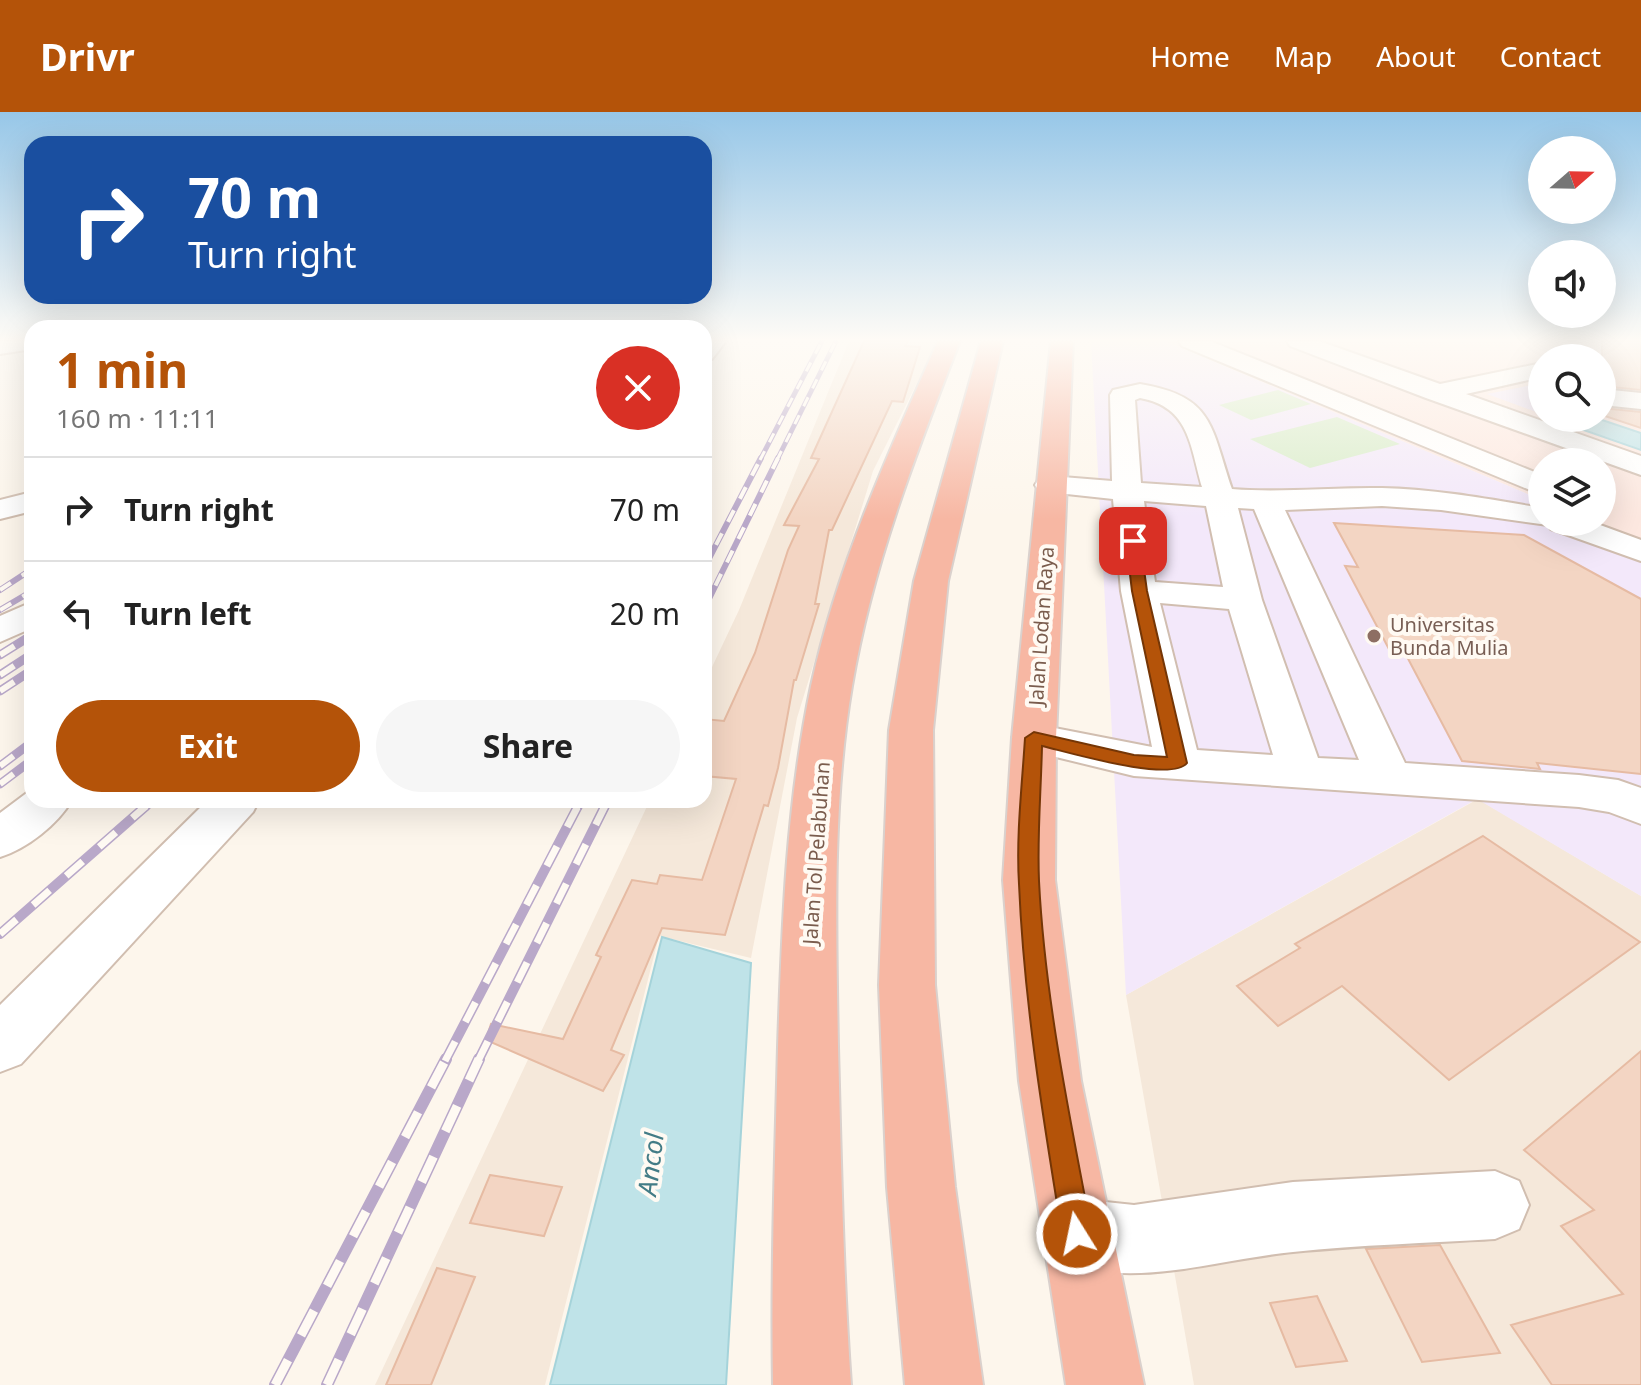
<!DOCTYPE html>
<meta charset="utf-8">
<style>
:root{--surface:#fff;--page:#f6f6f6;--text:#222;--muted:#767676;--line:#e0e0e0;--accent:#b45309}
body{margin:0;font-family:"Noto Sans",sans-serif;background:var(--page);color:var(--text);height:100vh;display:flex;flex-direction:column;font-size:30px;white-space:nowrap}
*{box-sizing:border-box;margin:0}
p{font-size:26px;color:var(--muted)}
.icon{flex:none;width:44px;height:44px;fill:none;stroke:currentColor;stroke-width:2;stroke-linecap:round;stroke-linejoin:round}
.map{position:relative;flex:1;overflow:hidden}
.sheet{position:absolute;left:24px;top:208px;width:688px;height:488px;display:flex;flex-direction:column;background:var(--surface);border-radius:24px;box-shadow:0 8px 32px #0002}
.sheet>*{flex:none}
.top-card{position:absolute;left:24px;top:24px;width:688px;height:168px;border-radius:24px;box-shadow:0 8px 32px #0002;background:#1a4fa0;color:#fff;overflow:hidden}
.needle{width:52px;rotate:70deg}
.fabs{position:absolute;left:1528px;top:24px;display:grid;gap:16px}
.fabs a{display:grid;place-items:center;width:88px;height:88px;border-radius:50%;background:var(--surface);box-shadow:0 8px 32px #0002;font-size:40px}
.pin{position:absolute;display:grid;place-items:center;width:68px;height:68px;color:#fff;margin:-34px;border-radius:16px;box-shadow:0 4px 12px #0006}
.me{position:absolute;width:88px;margin:-44px;rotate:350deg;stroke-linejoin:round;filter:drop-shadow(0 0 6px #0008)}
.turn{display:flex;align-items:center;gap:28px;height:168px;padding:0 32px;font-size:36px}
.turn .icon{width:104px;height:104px;stroke-width:2.5}
.turn b{display:block;font-size:56px;line-height:68px}
.round{display:grid;place-items:center;flex:none;width:84px;height:84px;border-radius:42px;background:var(--page)}
.head{display:flex;align-items:center;justify-content:space-between;height:136px;padding:0 32px}
h1{font-size:48px;font-weight:700;line-height:60px;color:var(--accent)}
.button{display:flex;gap:16px;margin-top:auto;padding:16px 32px}
.button a{flex:1;height:92px;border-radius:48px;background:var(--accent);color:#fff;font-size:32px;font-weight:700;line-height:92px;text-align:center}
.button a+a{background:var(--page);color:var(--text)}
ul{padding:0;list-style:none}
li{display:flex;align-items:center;gap:24px;height:104px;padding:0 32px;border-top:2px solid var(--line)}
li div{flex:1}
li b{display:block;font-size:30px}
li em{font-style:normal}
header{display:flex;align-items:center;gap:48px;box-sizing:border-box;height:112px;padding:0 40px;background:var(--accent);color:#fff}
header strong{font-size:38px}
nav{display:flex;gap:44px;margin-inline-start:auto;font-size:28px}
.map>svg:first-child{display:block}
.residential{fill:#f5e8da}
.commercial{fill:#fde8e0;fill-rule:evenodd}
.education{fill:#f3e8fa}
.green{fill:#d8ecc9}
.water{fill:#bfe3e8;stroke:#a5d3da;stroke-width:2}
.building{fill:#f3d5c3;stroke:#e6bba3;stroke-width:2}
.lines{fill:none;stroke-linecap:round;stroke-linejoin:round}
.minor-casing{stroke:#d1beb0;stroke-width:4}
.highway-casing{stroke:#dad1cd;stroke-width:4}
.minor{fill:#fff;fill-rule:evenodd}
.highway{fill:#f7b7a3;fill-rule:evenodd}
.rail-far4-casing{stroke:#b9a8c9;stroke-width:5}
.rail-far3-casing{stroke:#b9a8c9;stroke-width:6}
.rail-far2-casing{stroke:#b9a8c9;stroke-width:9}
.rail-far1-casing{stroke:#b9a8c9;stroke-width:10}
.rail-casing{stroke:#b9a8c9;stroke-width:12}
.rail-far4{stroke:#fffaf3;stroke-width:3;stroke-dasharray:10;stroke-linecap:butt}
.rail-far3{stroke:#fffaf3;stroke-width:4;stroke-dasharray:13;stroke-linecap:butt}
.rail-far2{stroke:#fffaf3;stroke-width:6;stroke-dasharray:17;stroke-linecap:butt}
.rail-far1{stroke:#fffaf3;stroke-width:7;stroke-dasharray:22;stroke-linecap:butt}
.rail{stroke:#fffaf3;stroke-width:9;stroke-dasharray:28;stroke-linecap:butt}
.route{fill:#b45309;stroke:#753606;stroke-width:2}
.education-dot{fill:#8d6e63;stroke:#fffaf3;stroke-width:3}
.labels{text-anchor:middle;dominant-baseline:central;stroke-width:8;stroke-linejoin:round;paint-order:stroke}
.education-label{font-size:20px;fill:#785e54;stroke:#fffaf3;text-anchor:start}
.street-label{font-size:20px;fill:#7a5c4d;stroke:#fffaf3}
.near-water-label{font-size:26px;font-style:italic;fill:#437c86;stroke:#fffaf3}
</style>
<header>
<strong>Drivr</strong>
<nav><a>Home</a><a>Map</a><a>About</a><a>Contact</a></nav>
</header>
<div class="map">
<svg width="1641" height="1273" viewBox="0 0 1641 1273">
<rect width="100%" height="100%" fill="#fdf6ec"/>
<!-- residential -->
<path class="residential" d="M849,229H938L873,359L797,606L751,846L659,824L545,1273H375L650,688H704V572L739,498Z
M1478,687L1641,784V1273H1194L1126,883Z"/>
<!-- commercial -->
<path class="commercial" d="M1165,229H1641V429L1595,410H1602V350H1542V388ZM1542,246H1602V306H1542Z"/>
<!-- education -->
<path class="education" d="M1091,229H1165L1542,388V410H1595L1641,429V784L1477,687L1126,883Z
M1537,272H1542V302L1487,282Z"/>
<!-- green -->
<path class="green" d="M1278,278L1311,292L1251,308L1219,293Z
M1337,305L1400,332L1310,356L1250,327Z"/>
<!-- water -->
<path class="water" d="M1599,307L1641,321V338L1575,315Z
M662,825L751,851L726,1273H550Z"/>
<!-- building -->
<path class="building" d="M864,229H908L905,234L920,235L903,290L892,289L832,418H829L815,492H819L796,568H794L778,656L768,694L764,693L725,823L662,816L611,938L624,943L603,979L486,928L491,912L563,927L601,845L596,843L632,768L657,772L660,763L702,768L736,667L704,664V607L724,609L755,541L788,438L799,414L784,413L819,347L811,346Z
M1602,229H1641V278L1602,274Z
M1602,296L1641,300V316L1602,303Z
M1334,411L1524,423L1641,487V662L1537,651L1540,657L1462,649L1405,541L1390,539L1345,454L1358,455Z
M1483,724L1640,830L1449,968L1342,874L1278,914L1237,874L1300,836L1295,832Z
M1641,939V1273H1552L1511,1213L1623,1182L1561,1114L1594,1098L1524,1038Z
M490,1063L562,1075L544,1124L470,1111Z
M1440,1133L1500,1241L1422,1250L1366,1137Z
M437,1156L475,1165L431,1273H386Z
M1317,1184L1347,1249L1296,1255L1270,1191Z"/>
<g class="lines">
<defs>
<path id="minor" d="M0,229H32V237L0,242Z
M704,229H726L712,247L704,249Z
M1179,229H1210L1542,363V383L1182,234Z
M1287,229H1319L1440,272L1542,251V265L1466,282L1641,344V363L1426,286L1290,234Z
M1140,272C1214,284 1211,315 1232,377C1282,381 1332,375 1382,376C1435,377 1489,387 1542,396V410H1592L1641,428V449L1551,417L1548,413L1441,398L1382,394L1285,398L1405,651L1579,663L1618,668L1641,676V712L1609,700L1579,695L1134,664L1019,636L1012,626L1019,616L1034,612L1152,635L1121,479L1113,387L1039,379L1035,373L1039,367L1050,364L1112,369L1110,283L1113,278ZM1140,286C1190,295 1190,334 1202,375L1141,371L1135,288ZM1144,389L1206,394L1223,475L1155,470ZM1238,396L1254,397L1359,648L1318,646L1262,488ZM1160,491L1229,497L1273,643L1197,638Z
M1602,277L1641,281V297L1602,293Z
M32,380V399L0,407V388Z
M32,490V516L0,530V504Z
M32,677V688H72C58,712 27,737 0,745V701Z
M208,688H259L253,700L21,952L0,960V893Z
M1495,1059L1519,1069L1529,1093L1519,1117L1495,1127C1428,1131 1360,1133 1293,1140C1213,1148 1130,1179 1052,1147L1042,1122L1052,1097L1077,1087L1134,1093L1293,1070Z"/>
<path id="highway" d="M938,229H960C916,341 872,454 852,574C832,693 836,815 838,935C841,1048 843,1160 851,1273H773C771,1160 775,1048 778,935C782,814 786,693 811,574C837,454 888,341 938,229Z
M981,229H1003L948,469L933,618L935,873L955,1075L983,1273H905L887,1075L879,873L889,618L914,469Z
M1051,229H1073L1056,626L1055,768L1081,969L1144,1273H1066L1019,969L1003,768L1012,626Z"/>
</defs>
<!-- minor casing -->
<use href="#minor" class="minor-casing"/>
<!-- highway casing -->
<use href="#highway" class="highway-casing"/>
<!-- minor -->
<use href="#minor" class="minor"/>
<!-- highway -->
<use href="#highway" class="highway"/>
<defs>
<path id="rail-far4" d="M760,348L822,229
M777,348L836,229"/>
<path id="rail-far3" d="M704,456L761,346
M0,478L32,457
M704,497L778,346
M0,498L32,479"/>
<path id="rail-far2" d="M0,543L32,523
M0,563L32,542
M0,579L32,558
M0,654L32,630
M0,672L32,648
M144,696L153,688
M577,696L581,688
M604,696L608,688"/>
<path id="rail-far1" d="M0,822L146,694
M445,949L578,694
M478,949L605,694"/>
<path id="rail" d="M275,1273L446,947
M327,1273L479,947"/>
</defs>
<!-- rail-far4 casing -->
<use href="#rail-far4" class="rail-far4-casing"/>
<!-- rail-far3 casing -->
<use href="#rail-far3" class="rail-far3-casing"/>
<!-- rail-far2 casing -->
<use href="#rail-far2" class="rail-far2-casing"/>
<!-- rail-far1 casing -->
<use href="#rail-far1" class="rail-far1-casing"/>
<!-- rail casing -->
<use href="#rail" class="rail-casing"/>
<!-- rail-far4 -->
<use href="#rail-far4" class="rail-far4"/>
<!-- rail-far3 -->
<use href="#rail-far3" class="rail-far3"/>
<!-- rail-far2 -->
<use href="#rail-far2" class="rail-far2"/>
<!-- rail-far1 -->
<use href="#rail-far1" class="rail-far1"/>
<!-- rail -->
<use href="#rail" class="rail"/>
</g>
<!-- sky -->
<linearGradient id="sky" x2="0" y2="1"><stop stop-color="#97c7e8"/><stop offset="0.56" stop-color="#fefbf6"/><stop offset="1" stop-color="#fefbf6" stop-opacity="0"/></linearGradient>
<rect width="1641" height="407" fill="url(#sky)"/>
<!-- route -->
<path class="route" d="M1133,425L1140,429L1147,479L1187,651C1171,671 1068,640 1042,634C1041,679 1037,725 1039,769C1045,888 1070,1006 1092,1122L1087,1132L1077,1136L1067,1132L1062,1122C1043,1006 1024,890 1019,772C1016,724 1022,674 1025,626L1034,620L1134,643L1167,645L1132,479L1126,429Z"/>
<!-- markers -->
<circle class="education-dot" cx="1374" cy="524" r="8"/>
<g class="labels">
<!-- education labels -->
<g class="education-label">
<text x="1390" y="512">Universitas<tspan x="1390" dy="23">Bunda Mulia</tspan></text>
</g>
<!-- street labels -->
<g class="street-label">
<text transform="translate(1041 514) rotate(-86)">Jalan Lodan Raya</text>
<text transform="translate(816 741) rotate(-86)">Jalan Tol Pelabuhan</text>
</g>
<!-- near-water labels -->
<g class="near-water-label">
<text transform="translate(650 1052) rotate(-83)">Ancol</text>
</g>
</g>
</svg>
<div class="fabs">
<a><svg class="needle" viewBox="-14 -14 28 28"><path d="M0-13l5 13h-10z" fill="#e53935"/><path d="M0 13l5-13h-10z" fill="#767676"/></svg></a>
<a><svg class="icon" aria-label="sound" viewBox="0 0 24 24"><path d="M4 9h4l5-4v14l-5-4H4zM17 9q2 3 0 6"/></svg></a>
<a><svg class="icon" aria-label="search" viewBox="0 0 24 24"><circle cx="10" cy="10" r="6"/><path d="M15 15l6 6"/></svg></a>
<a><svg class="icon" aria-label="layers" viewBox="0 0 24 24"><path d="M12 4l9 5-9 5-9-5zM3 14l9 5 9-5"/></svg></a>
</div>
<div class="pin" style="left:1133px;top:429px;background:#d93025"><svg class="icon" aria-label="arrive" viewBox="0 0 24 24"><path d="M6 21V4h12l-3 4 3 4H6"/></svg></div>
<svg class="me" style="left:1077px;top:1122px" viewBox="-20 -20 40 40"><circle r="17" fill="#b45309" stroke="#fff" stroke-width="3"/><path d="M0-11L8 9 0 5-8 9z" fill="#fff"/></svg>
<div class="top-card">
<div class="turn"><svg class="icon" aria-label="right" viewBox="0 0 24 24"><path d="M7 20v-9h11M14 6l5 5-5 5"/></svg><div><b>70 m</b>Turn right</div></div>
</div>
<section class="sheet">
<div class="head"><div><h1>1 min</h1><p>160 m · 11:11</p></div><a class="round" style="background:#d93025;color:#fff"><svg class="icon" aria-label="close" viewBox="0 0 24 24"><path d="M6 6l12 12M18 6L6 18"/></svg></a></div>
<ul>
<li><svg class="icon" aria-label="right" viewBox="0 0 24 24"><path d="M7 20v-9h11M14 6l5 5-5 5"/></svg><div><b>Turn right</b></div><em>70 m</em></li>
<li><svg class="icon" aria-label="left" viewBox="0 0 24 24"><path d="M17 20v-9H6M10 6l-5 5 5 5"/></svg><div><b>Turn left</b></div><em>20 m</em></li>
</ul>
<div class="button"><a>Exit</a><a>Share</a></div>
</section>
</div>
